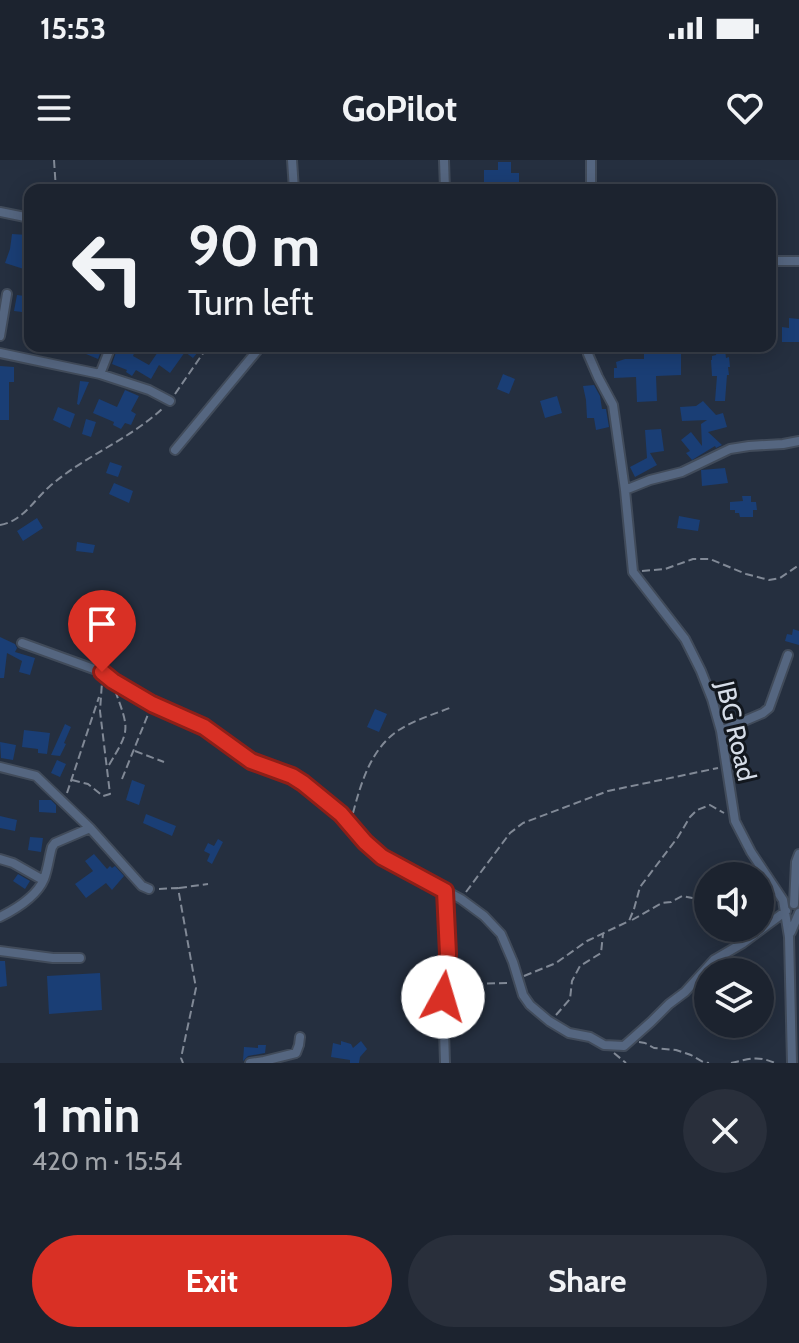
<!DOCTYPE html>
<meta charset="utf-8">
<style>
:root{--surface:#1c232f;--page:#292f3b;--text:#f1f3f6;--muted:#a0a4aa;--line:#3a404b;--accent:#d93025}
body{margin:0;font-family:Cabin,sans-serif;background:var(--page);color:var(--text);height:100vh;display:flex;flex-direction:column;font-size:30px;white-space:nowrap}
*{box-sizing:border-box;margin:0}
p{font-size:26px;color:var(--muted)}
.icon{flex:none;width:44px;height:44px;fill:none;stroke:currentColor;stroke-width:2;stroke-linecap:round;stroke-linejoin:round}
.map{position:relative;height:903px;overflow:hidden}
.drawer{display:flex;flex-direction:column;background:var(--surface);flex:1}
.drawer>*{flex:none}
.hud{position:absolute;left:24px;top:24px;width:752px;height:168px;border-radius:16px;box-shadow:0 4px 20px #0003,0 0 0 2px var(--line);background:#1c232f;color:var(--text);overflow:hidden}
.tools{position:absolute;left:694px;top:702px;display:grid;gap:16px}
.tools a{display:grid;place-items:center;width:80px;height:80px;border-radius:50%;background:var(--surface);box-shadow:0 4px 20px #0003,0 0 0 2px var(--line);font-size:40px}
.pin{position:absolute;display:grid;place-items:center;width:68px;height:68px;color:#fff;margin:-82px -34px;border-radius:50% 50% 50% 0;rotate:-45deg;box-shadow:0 0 8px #0007}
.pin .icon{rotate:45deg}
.me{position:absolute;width:88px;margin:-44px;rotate:6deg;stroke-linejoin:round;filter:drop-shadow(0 0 6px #0008)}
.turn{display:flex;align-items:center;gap:28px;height:168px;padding:0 32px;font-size:36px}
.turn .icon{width:104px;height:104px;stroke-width:2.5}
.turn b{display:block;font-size:56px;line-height:68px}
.round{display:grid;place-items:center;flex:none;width:84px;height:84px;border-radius:42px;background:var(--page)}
.head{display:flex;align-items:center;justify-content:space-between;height:136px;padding:0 32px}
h1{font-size:48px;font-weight:700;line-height:60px}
.primary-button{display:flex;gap:16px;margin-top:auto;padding:16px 32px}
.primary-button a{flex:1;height:92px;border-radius:48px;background:var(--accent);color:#fff;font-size:32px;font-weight:700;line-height:92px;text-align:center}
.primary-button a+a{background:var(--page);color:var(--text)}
.status{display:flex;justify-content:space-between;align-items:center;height:56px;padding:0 40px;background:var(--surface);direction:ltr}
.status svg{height:22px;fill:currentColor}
header{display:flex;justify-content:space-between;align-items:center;height:104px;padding:0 32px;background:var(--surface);font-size:36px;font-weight:700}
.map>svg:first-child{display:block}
.building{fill:#1a3e75}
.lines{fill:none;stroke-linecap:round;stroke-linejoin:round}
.minor-casing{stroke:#414b5a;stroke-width:12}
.path{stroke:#818996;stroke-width:2;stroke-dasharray:8 4;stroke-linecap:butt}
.minor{stroke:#556680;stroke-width:8}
.route-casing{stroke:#8d1f18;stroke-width:20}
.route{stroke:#d93025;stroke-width:14}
.labels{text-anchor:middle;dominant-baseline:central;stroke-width:6;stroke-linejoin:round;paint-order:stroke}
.street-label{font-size:26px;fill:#d5dce7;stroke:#12171e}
</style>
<div class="status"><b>15:53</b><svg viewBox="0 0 49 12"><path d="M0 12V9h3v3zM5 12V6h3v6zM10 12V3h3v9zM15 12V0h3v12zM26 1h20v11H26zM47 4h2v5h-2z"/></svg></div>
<header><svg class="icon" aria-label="menu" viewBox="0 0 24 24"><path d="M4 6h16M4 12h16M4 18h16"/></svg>GoPilot<svg class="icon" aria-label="heart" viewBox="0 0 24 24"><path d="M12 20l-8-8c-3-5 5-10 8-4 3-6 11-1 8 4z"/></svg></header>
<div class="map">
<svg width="799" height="903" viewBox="0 0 799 903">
<rect width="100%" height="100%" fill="#252f3f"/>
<!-- building -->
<path class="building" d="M498,2H511V13H519V30H492V22H484V10H498Z
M12,74L28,75L26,100L30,101V111L5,103L10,89Z
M17,135L25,136L22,152L14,151Z
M789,158L799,159V182H782V167L789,168Z
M89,186H103L98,199L86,194Z
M118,186H137L133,196L149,205L162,186H191L198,192L193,198L185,192L170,213L159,205L151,219L136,210L132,216L126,212L127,210L112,204Z
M725,189L726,198L729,197L730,207H728L729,215H727L725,241H715L717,216H712L711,200H712V196L716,195L717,190Z
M644,191L681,192V215L656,216L657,241L637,242L636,217L614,218V208H617L616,202L625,199H644Z
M0,206L14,207V222H9V260H0Z
M503,214L515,219L509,234L497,229Z
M80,221L89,222L79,245L77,244Z
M594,225L600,236L602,249H606L609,267L596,270L594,258H587L586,240L583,226Z
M125,230L139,236L131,251L136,254L131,265L125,263L121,269L113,265L114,262L93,253L99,239L117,247Z
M557,236L562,253L545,258L540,241Z
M703,241L716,255L723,253L727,267L708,272L722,285L716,288L715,286L692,300L686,293L690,291L681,280L691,272L702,286L701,264L707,260L682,261L680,247L696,246Z
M58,247L75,254L70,268L53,260Z
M86,259L96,262L91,277L82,274Z
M661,269L664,291L650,293L657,305L635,317L630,307L647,298L645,270Z
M110,302L122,306L118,317L106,313Z
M725,308L728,323L702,326L701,310Z
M114,323L133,331L129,343L109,334Z
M742,336H751V342H756L757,350H753V357H740L739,353H735V350H730V342L743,341Z
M679,356L700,360L698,371L677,368Z
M37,358L43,368L23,381L17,371Z
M77,382L95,385L93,393L76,391Z
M89,444L96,446L89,470L82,468Z
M793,469L799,471V485L785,481L787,474L792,475Z
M0,477L15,484L17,488L15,492L35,498L30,515L19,512L22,501L7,493L4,518H0Z
M375,549L387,554L379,572L367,567Z
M65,564L71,567L64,583L66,584L60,596L51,595Z
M24,570L50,573L47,594L38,593V589L22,587Z
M0,582L16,585L13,600L1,598Z
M57,600L66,604L60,617L51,613Z
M132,620L145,625L139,645L126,640Z
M39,640H51L56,645V653L39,652Z
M146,654L176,666L172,676L143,663Z
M0,656L17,660L15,671L0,668Z
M30,677L43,678L41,692L28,690Z
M218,679L223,682L212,704L207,701L210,694L204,691L208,683L214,686Z
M94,694L107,709L110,706L112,708L115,706L124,716L112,730L106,723L86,738L75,724L93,711L85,701Z
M18,714L30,721L25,729L13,721Z
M0,801H5L7,826L0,827Z
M100,813L102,850L49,854L47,816Z
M341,881L351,884L353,888L361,881L367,889L360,897L359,903H350V900L331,897L333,883L341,885Z
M258,885H266L265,893L248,896L243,901L244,887L258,888Z"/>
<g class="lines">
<defs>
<path id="minor" d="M292,0L294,30
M444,0L445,30
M591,0V30
M0,52L30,58
M770,101H799
M0,176L7,134
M587,186L588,194L598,217L613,245L625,330L633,412L685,479L701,511L712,539L721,571L735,661L751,692L783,740L789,777L792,903
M0,193L100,214L149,230L170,241
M100,214L111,186
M175,290L261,186
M625,330L650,320L682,312L730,289L749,286L783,284L799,281
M22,483L102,512L113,521L152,544L204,567L251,601L292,616L303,623L345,658L365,682L382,697L461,739L484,756L501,774L513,802L523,835L530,845L549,861L569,873L590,877L604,885L624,886L651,862L669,844L685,832L714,800L743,783L786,751
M721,571L763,553L769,548L788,495
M0,607L36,616L90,668L142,726L149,729
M0,699L13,703L43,720
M794,744L796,702L799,694
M0,757C16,749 37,736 44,719C48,709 49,697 52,687L55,683L90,668
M791,772L799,753
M0,791L53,798H80
M250,903L264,901L296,893L299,885L300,877
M445,903L443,837L448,772L445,731"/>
</defs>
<!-- minor casing -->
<use href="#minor" class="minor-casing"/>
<!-- path -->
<path class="path" d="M54,0L56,30
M175,234L208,186
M0,365C23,361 33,341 49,327C84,296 129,280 163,248
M642,411L665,409L693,399H710L746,414L769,420L780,418L799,405
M135,591L164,602
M109,605C129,571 130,571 116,533
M122,619L149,552
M72,620L88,624L103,636L110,634L100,551L102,522
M67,633L99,537
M353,653C361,623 371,588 399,570C414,560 435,554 452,547
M179,728L208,724
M159,729L178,728L196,828L181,898L183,903
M466,732L510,673L523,663L608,631L718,608
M632,760L662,743L671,742L682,736L708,741
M524,816L556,803L587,781L629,761L634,749L640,727L678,677L690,657L697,650L710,645L724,653
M451,824L509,823
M556,855L570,839L572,821L580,806L601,793L603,774
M639,882L645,883L654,888L676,890L691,895L703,902L709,903
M614,893L626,903
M731,903C750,899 756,895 775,903"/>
<!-- minor -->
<use href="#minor" class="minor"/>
</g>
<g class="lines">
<defs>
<path id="route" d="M102,512L113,521L152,544L204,567L251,601L292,616L303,623L341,654L365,682L382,697L445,731L448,794L443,837"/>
</defs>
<!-- route casing -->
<use href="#route" class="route-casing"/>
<!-- route -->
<use href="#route" class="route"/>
</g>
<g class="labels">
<!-- street labels -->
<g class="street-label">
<text transform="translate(736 571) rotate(77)">JBG Road</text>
</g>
</g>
</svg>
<div class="tools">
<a><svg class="icon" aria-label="sound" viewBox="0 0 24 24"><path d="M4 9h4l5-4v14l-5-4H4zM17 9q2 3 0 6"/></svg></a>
<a><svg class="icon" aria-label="layers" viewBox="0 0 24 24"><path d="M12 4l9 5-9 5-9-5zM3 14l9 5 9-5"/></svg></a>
</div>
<div class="pin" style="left:102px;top:512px;background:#d93025"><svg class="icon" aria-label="arrive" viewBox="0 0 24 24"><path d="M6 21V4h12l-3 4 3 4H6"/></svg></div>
<svg class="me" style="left:443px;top:837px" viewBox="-20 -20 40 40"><circle r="19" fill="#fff"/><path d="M0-13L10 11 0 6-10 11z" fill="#d93025"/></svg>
<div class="hud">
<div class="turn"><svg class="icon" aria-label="left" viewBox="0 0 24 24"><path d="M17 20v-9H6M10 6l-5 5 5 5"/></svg><div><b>90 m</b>Turn left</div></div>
</div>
</div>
<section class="drawer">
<div class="head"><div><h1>1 min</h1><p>420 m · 15:54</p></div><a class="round"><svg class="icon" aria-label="close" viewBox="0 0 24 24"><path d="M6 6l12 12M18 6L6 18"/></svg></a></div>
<div class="primary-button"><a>Exit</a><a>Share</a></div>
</section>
